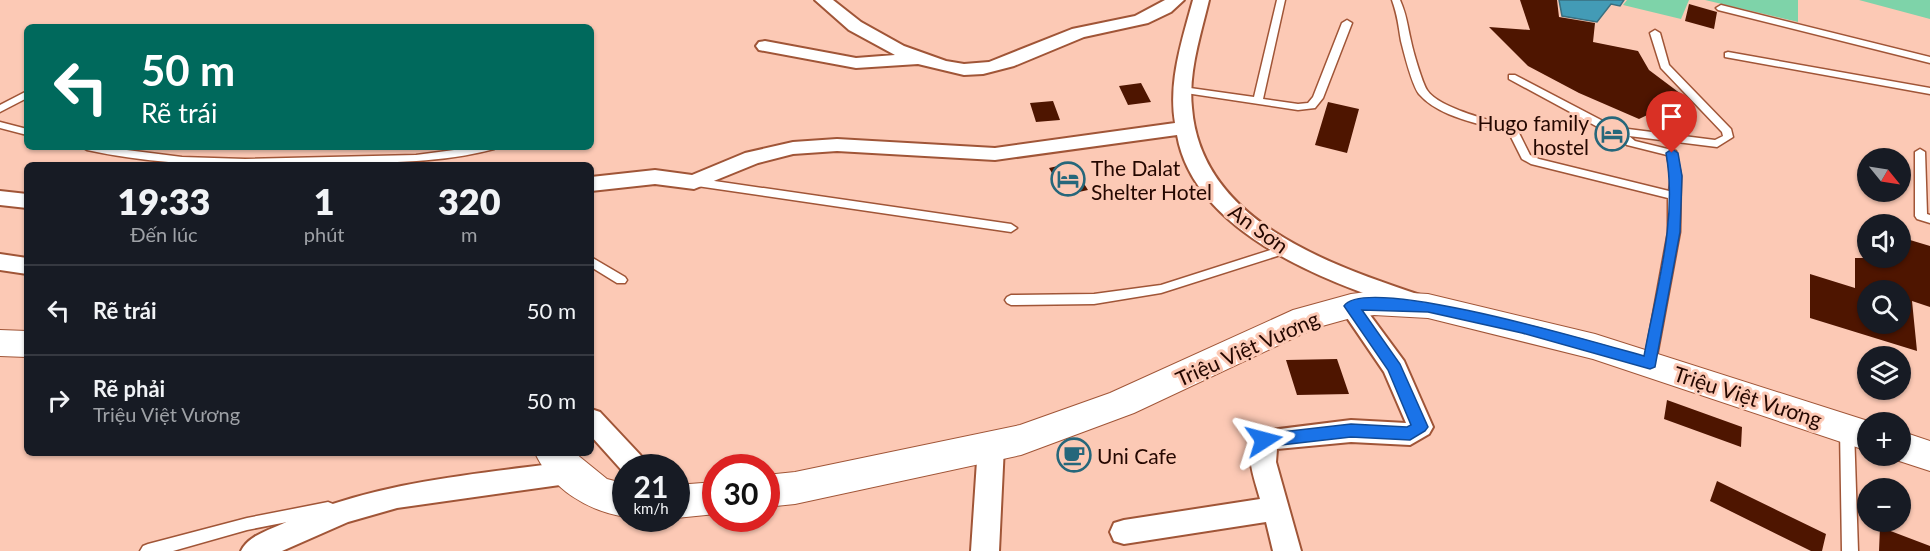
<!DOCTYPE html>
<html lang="vi">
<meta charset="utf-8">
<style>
:root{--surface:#171b24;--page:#20242c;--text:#f1f3f6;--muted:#9ea1a6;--line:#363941}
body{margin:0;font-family:Lato,sans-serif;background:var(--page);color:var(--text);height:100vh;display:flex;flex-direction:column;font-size:22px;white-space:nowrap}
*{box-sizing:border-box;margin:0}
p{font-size:20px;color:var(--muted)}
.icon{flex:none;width:33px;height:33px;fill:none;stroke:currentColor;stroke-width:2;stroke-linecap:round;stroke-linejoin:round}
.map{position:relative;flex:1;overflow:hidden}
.details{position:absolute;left:24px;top:162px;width:570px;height:294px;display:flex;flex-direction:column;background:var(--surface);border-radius:9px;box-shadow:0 2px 4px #0004}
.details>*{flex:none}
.guide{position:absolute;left:24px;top:24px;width:570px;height:126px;border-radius:9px;box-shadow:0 2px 4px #0004;background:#00695c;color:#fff;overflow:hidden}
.needle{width:39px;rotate:120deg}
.buttons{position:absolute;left:1857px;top:148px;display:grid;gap:12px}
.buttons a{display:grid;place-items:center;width:54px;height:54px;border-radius:50%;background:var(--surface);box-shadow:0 2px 4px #0004;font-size:30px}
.speed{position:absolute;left:612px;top:454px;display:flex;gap:12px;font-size:30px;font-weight:700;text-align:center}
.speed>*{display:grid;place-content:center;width:78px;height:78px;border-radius:50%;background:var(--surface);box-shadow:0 2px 4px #0004;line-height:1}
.speed small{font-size:15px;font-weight:400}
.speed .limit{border:9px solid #d22;background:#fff;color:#111}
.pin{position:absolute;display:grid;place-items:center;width:51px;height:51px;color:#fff;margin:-62px -26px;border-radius:50% 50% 50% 0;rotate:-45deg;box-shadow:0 0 6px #0007}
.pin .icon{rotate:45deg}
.me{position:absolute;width:66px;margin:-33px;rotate:81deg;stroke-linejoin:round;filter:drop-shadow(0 0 4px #0008)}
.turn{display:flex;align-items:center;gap:21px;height:126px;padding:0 18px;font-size:27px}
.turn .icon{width:78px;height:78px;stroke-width:2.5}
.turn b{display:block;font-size:42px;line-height:51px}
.eta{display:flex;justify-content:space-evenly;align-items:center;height:102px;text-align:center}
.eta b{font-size:36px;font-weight:800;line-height:42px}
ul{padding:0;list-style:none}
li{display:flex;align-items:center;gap:18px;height:90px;padding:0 18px;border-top:2px solid var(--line)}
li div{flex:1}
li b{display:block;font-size:22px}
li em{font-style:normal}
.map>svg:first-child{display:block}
.green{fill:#7ed3a9}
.water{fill:#439bb6;stroke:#3a6f7f;stroke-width:1.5}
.building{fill:#4e1500;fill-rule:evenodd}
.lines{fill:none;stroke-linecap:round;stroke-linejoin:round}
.lane-casing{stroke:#a05537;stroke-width:3}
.street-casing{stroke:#a05537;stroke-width:4}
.secondary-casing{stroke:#a05537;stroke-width:2}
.lane{fill:#fff;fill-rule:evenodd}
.street{fill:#fff;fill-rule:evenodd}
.secondary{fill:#fff;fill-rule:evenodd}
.route{fill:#1a73e8;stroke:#114b97;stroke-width:1.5}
.labels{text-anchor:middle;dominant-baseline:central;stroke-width:6;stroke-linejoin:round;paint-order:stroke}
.poi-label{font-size:21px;fill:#240700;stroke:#fcc9b5;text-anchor:start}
.street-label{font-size:21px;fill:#240700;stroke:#fcc9b5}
</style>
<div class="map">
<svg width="1930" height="551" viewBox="0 0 1930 551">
<rect width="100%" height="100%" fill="#fcc9b5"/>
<!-- green -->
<path class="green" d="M1627,0H1689L1681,19L1623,5Z
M1705,0H1798V22Z
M1859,0H1930V19Z"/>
<!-- water -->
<path class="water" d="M1559,0H1624L1620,6L1611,4L1597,22L1562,16Z"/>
<!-- building -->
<path class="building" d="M1520,0H1557L1559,17L1595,23L1593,42L1638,51L1649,70L1685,97L1639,119L1579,93L1528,66L1489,27L1530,30Z
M1689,4L1717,12L1714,29L1685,21Z
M1141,83L1151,102L1128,105L1119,86Z
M1053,101L1060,120L1036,122L1030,103Z
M1328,102L1359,109L1347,153L1315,145Z
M1071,163L1088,190L1065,195L1049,168Z
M1900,237L1930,246V307L1912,301L1917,351L1810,318V274L1855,288V258H1900ZM1866,291H1900V324H1868Z
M1337,359L1349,394L1297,395L1286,360Z
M1667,400L1742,427L1741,447L1664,419Z
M1717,481L1826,534L1822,551H1811L1710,501Z
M1880,527L1930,546V551H1879Z"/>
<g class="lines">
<defs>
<path id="lane" d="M1277,0H1285L1263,99L1298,104L1308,103L1313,97L1342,23L1347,20L1352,23L1323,98L1315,108L1298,110L1179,92V88L1183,87L1254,97Z
M1392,0H1400C1407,16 1407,24 1411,41C1413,51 1422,82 1427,90C1439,109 1495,121 1517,129L1530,155L1539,159L1669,191L1671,176L1667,155L1627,145L1618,138L1509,79V75H1515L1622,131L1628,129L1715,140L1723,136L1722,132L1661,68L1650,33L1655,30L1660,33L1669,65L1731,129L1733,137L1717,147L1629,136L1635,141L1676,151L1681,176L1680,232L1655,367H1645L1644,363L1668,232V198L1531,164L1522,159L1509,133C1480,123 1440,118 1419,94C1412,85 1404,53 1401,41C1398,24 1398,17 1392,0Z
M1721,5L1930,57V63L1718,10L1716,8Z
M1728,52L1930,88V94L1725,57V53Z
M27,91V98L0,112V105Z
M0,122L27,129V135L0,128Z
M82,147H103L182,157L245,159L416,155L477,147H495L494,149C442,163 391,162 339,164C254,166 170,168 87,150Z
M1920,149L1925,152L1927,214L1930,215V223L1917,219L1915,216V152Z
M694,178L1011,224L1017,228L1011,232L690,185L689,182L690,179Z
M1286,245L1292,249L1290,252L1161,293L1094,304L1011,305L1007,303L1005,300L1007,297L1011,295L1094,294L1161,285Z
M591,257L625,277L627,280L625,283H617L591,267Z
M1847,423L1852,425L1854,429L1858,551H1842L1840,429L1842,425Z
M328,502L333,504L335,508L333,512L328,514L247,530L173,551H140L143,546L148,544L247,518Z"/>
<path id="street" d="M815,0H833L861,22L904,46L946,61L964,64L989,62L1072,29L1135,16L1165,0H1184L1171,12L1148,23L1084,37L1014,66L983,74L964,75L918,64L856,68L759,50L756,46L759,42L765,41L856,58L895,55L849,30Z
M1193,0H1209C1201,34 1188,72 1192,108C1201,221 1328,264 1420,295L1424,301L1420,307L1412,309C1329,284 1194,233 1177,135L995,160L837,151L793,154L758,163L694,189L655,184L591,191V177L655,170L692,175L745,153L793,142L837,139L995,148L1175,123C1168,82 1182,40 1193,0Z
M0,191L27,194V208L0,205Z
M0,254L27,258V274L0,270Z
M1351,297L1359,300L1404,361L1433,427L1429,434L1410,445L1351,442L1277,449L1276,462L1301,551H1273L1266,522L1124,544L1114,541L1110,532L1114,523L1124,520L1260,499C1254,477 1244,454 1255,432L1351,420L1406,423L1384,372L1339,306L1343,300Z
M591,409L600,412L645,460L649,468H626V475L591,436Z
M991,435L1000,438L1004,446L999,551H971L978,446L982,438Z
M567,462L576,465L580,473L576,481L567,484L397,508L348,522L282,551H241C248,536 267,531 282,524C372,482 469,475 567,462Z"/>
<path id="secondary" d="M1374,291L1428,294L1595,334L1868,421L1873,423H1868V451L1593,359L1428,318L1374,315L1351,318L1315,328L1134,413L1021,455L795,504L766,507V475L795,472L1020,425L1110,393L1293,310L1351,294Z
M0,330L27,331V357L0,356Z
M1900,431L1930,441V471L1887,457L1900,456Z
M535,453H575L607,479L626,484V517C587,511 552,489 535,453Z
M716,482V514L676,518V485Z"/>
</defs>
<!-- lane casing -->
<use href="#lane" class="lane-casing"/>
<!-- street casing -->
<use href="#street" class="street-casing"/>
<!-- secondary casing -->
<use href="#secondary" class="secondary-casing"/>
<!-- lane -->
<use href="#lane" class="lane"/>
<!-- street -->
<use href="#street" class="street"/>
<!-- secondary -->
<use href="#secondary" class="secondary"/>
</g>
<!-- route -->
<path class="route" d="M1672,149L1678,153L1682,176L1680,232L1655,367L1650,369L1522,333L1428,312L1362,310L1400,364L1428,427L1425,431L1410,440L1351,437L1264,447L1259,445L1256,440L1264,434L1351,424L1407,427L1411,425L1388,370L1344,306C1365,273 1604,345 1644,356C1656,290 1678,220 1666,153Z"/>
<!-- icons -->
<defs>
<symbol id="hotel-ring" viewBox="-11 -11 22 22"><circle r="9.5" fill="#fcc9b5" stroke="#26677b" stroke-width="1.5"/><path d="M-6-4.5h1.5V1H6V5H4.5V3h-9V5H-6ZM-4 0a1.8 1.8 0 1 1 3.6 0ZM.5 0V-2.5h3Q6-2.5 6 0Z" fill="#26677b"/></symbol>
<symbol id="cafe-ring" viewBox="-11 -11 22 22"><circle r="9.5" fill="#fcc9b5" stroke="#26677b" stroke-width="1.5"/><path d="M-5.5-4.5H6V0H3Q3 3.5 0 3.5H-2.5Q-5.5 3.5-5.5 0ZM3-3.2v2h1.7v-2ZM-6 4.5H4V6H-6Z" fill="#26677b"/></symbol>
</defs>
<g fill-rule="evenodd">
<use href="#hotel-ring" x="1593" y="115" width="38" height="38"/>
<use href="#hotel-ring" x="1049" y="160" width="38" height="38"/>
<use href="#cafe-ring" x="1055" y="436" width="38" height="38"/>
</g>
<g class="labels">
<!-- poi labels -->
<g class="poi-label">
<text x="1589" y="122" text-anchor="end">Hugo family<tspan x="1589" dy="24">hostel</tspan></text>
<text x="1091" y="167">The Dalat<tspan x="1091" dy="24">Shelter Hotel</tspan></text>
<text x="1097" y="455">Uni Cafe</text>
</g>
<!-- street labels -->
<g class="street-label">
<text transform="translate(1259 228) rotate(36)">An Sơn</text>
<text transform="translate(1247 348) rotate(-24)">Triệu Việt Vương</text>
<text transform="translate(1748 396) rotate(18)">Triệu Việt Vương</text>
</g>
</g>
</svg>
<div class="buttons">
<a><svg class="needle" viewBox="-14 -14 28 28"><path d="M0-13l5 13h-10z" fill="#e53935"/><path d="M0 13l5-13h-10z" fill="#9ea1a6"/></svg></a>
<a><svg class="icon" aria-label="sound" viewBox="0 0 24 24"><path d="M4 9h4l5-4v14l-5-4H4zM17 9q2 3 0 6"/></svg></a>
<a><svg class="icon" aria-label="search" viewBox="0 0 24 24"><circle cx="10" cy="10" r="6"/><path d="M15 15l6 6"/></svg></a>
<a><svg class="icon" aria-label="layers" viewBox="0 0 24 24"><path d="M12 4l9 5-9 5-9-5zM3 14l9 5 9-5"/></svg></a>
<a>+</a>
<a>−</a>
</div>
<div class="speed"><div>21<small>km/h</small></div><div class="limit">30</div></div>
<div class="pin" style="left:1672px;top:153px;background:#d93025"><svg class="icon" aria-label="arrive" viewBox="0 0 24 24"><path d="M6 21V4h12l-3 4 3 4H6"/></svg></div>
<svg class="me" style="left:1264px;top:440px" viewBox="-20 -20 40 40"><path d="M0-17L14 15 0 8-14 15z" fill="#1a73e8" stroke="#fff" stroke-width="4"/></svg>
<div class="guide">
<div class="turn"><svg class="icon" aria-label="left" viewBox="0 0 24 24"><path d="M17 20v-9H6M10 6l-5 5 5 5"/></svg><div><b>50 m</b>Rẽ trái</div></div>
</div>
<section class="details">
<div class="eta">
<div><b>19:33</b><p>Đến lúc</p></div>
<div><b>1</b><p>phút</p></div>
<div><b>320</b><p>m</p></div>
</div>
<ul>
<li><svg class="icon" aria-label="left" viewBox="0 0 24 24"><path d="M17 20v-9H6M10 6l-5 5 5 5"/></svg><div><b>Rẽ trái</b></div><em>50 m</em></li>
<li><svg class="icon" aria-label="right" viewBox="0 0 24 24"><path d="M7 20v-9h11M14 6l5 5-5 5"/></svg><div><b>Rẽ phải</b><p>Triệu Việt Vương</p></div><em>50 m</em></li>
</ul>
</section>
</div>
